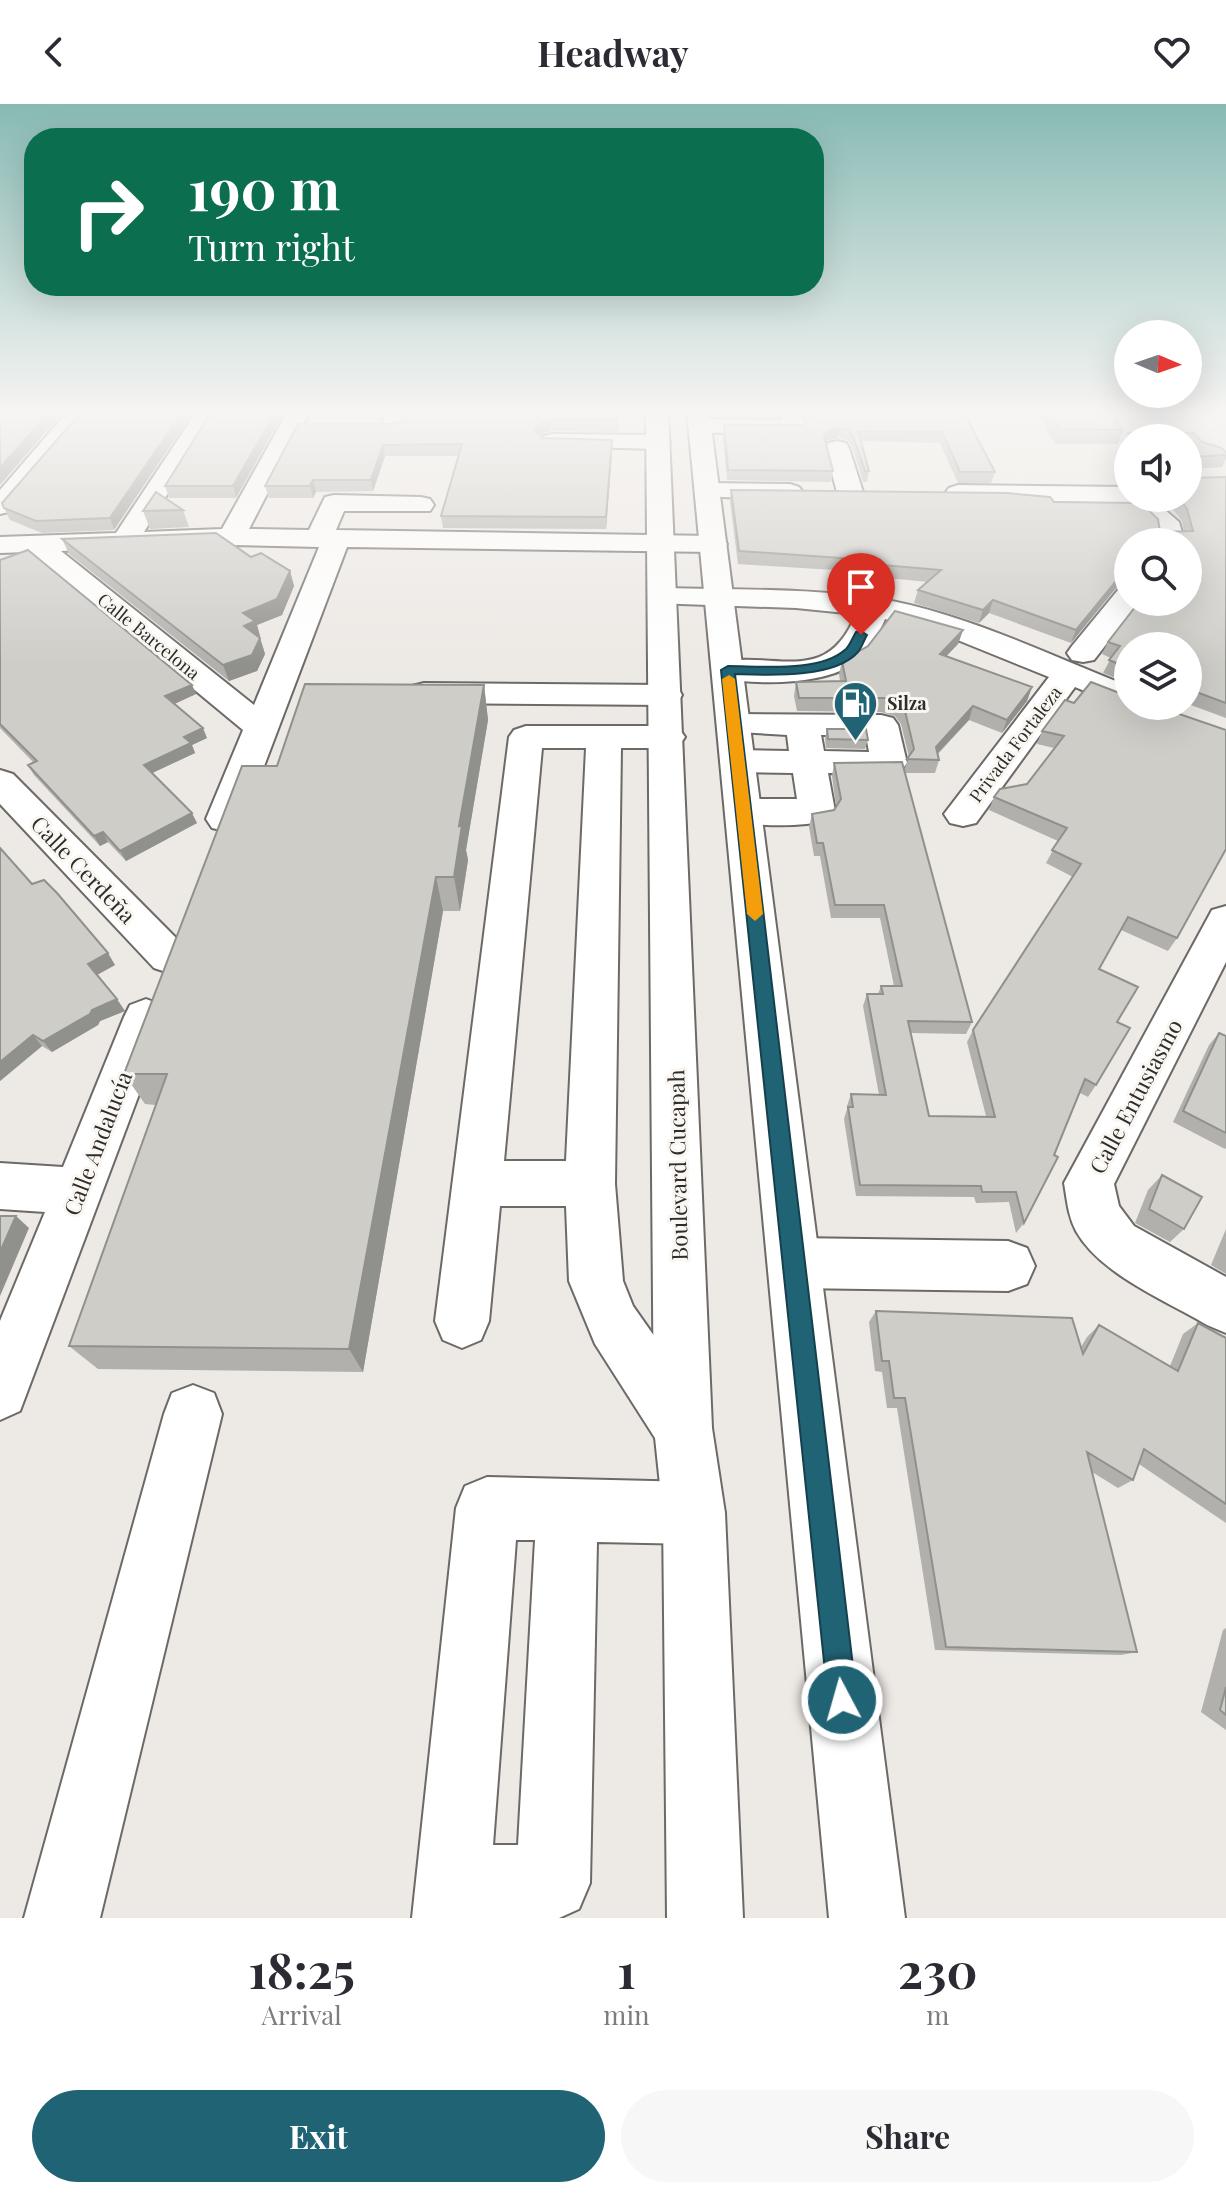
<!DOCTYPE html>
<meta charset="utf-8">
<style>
:root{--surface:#fff;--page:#f7f7f7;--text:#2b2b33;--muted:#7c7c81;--accent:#206375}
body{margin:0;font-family:"Playfair Display",serif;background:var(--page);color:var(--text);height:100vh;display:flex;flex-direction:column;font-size:30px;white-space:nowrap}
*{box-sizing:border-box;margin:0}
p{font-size:26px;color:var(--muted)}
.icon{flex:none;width:44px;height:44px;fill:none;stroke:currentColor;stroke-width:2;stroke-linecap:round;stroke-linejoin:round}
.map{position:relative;height:1814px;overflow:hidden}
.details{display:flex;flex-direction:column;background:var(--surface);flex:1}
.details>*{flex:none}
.hud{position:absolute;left:24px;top:24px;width:800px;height:168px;border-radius:32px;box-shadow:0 8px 32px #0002;background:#0b6e4f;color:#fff;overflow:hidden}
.needle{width:52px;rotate:92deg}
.tools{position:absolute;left:1114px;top:216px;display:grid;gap:16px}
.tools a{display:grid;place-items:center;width:88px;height:88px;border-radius:50%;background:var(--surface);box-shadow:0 8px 32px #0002;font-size:40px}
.pin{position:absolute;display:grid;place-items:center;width:68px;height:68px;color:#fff;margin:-82px -34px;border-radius:50% 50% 50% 0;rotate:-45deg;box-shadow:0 0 8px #0007}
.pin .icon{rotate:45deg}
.me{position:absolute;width:88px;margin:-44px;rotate:354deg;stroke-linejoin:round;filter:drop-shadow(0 0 6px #0008)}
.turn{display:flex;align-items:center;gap:28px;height:168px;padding:0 32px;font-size:36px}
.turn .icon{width:104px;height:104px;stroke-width:2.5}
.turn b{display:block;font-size:56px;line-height:68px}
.eta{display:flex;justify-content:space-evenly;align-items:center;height:136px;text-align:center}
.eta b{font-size:48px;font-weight:700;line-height:56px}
.cta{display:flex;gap:16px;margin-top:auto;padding:16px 32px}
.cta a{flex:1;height:92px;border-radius:48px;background:var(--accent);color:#fff;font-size:32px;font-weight:700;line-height:92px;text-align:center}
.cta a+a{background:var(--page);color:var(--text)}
header{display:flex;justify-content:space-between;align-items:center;height:104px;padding:0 32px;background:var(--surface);font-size:36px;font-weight:700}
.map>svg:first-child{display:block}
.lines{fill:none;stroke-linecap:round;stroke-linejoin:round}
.minor-casing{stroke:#6c6966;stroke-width:4}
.major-casing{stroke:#6c6966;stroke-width:4}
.minor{fill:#fff;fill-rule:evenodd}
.major{fill:#fff;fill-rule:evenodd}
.wall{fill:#b1b0ac}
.shaded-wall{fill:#90908c}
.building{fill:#cecdc8;stroke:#90908c;stroke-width:2}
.route{fill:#206375;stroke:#15404c;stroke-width:2}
.slow{fill:#f59e0b}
.labels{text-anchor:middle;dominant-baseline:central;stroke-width:6;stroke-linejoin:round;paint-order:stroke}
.far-street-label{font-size:18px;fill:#2e2d2b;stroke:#faf7f3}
.far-poi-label{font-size:18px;font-weight:bold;fill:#2e2d2b;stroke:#faf7f3;text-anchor:start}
.street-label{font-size:22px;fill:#2e2d2b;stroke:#faf7f3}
</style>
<header><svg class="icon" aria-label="back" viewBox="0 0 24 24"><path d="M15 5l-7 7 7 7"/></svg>Headway<svg class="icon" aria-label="heart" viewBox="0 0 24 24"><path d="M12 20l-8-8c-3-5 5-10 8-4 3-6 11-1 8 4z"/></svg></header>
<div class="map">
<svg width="1226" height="1814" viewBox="0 0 1226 1814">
<rect width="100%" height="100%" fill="#ede9e5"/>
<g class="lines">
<defs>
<path id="minor" d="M68,307H91L9,408L0,410V386Z
M197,307H219L144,428L222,425L288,307H310L249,425L309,426L325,393L334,391L421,393L430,395L434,401L430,407H344L336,426L713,432L723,434L727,440L723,446L713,448L347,443L244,715L238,724L225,727L212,724L206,715L243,626L28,448L0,449V433L116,429ZM231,441L319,443L254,601L61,447Z
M387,307H409L395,343H379L375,338Z
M782,307H800L806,323L802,328L700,329L692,327L688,322L692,317L700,315L781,316Z
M552,330L658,331L666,333L670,338L666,343L658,345L544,342L540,337L544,332Z
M837,337L846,339L849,344L863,388L859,393H841L837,388L825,344L828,339Z
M708,379L790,380L799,383L803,388L799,393L790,396L699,392L695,387L699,382Z
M958,381L1128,383V394H1151L1179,418L1185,438H1157L1156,426L1126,399L949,394L945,389L949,384Z
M1128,483V498H1139L1094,556L1083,558L1072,556L1067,549L1072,542L1118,486Z
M663,484C734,486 805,484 875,494C963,508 1046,550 1128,582V602H1131C1113,602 1092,590 1075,583L976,719L963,722L950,719L944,710L1049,573L960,537L885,515C879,528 873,543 863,553C833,582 755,582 717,573L712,566L717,559C774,545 826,585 856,510L796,504L653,499L648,493L653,487Z
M424,579L666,581L678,584L682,591L678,598L666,601L424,599L412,596L408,589L412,582Z
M734,610L881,611L893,614L898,621L907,659L901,667L889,670L828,669L835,707L830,716C802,723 758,723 730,716L725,707L730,698L743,695H797L793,669L738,668L726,665L720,657L726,649L738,646L789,647L787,631L722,627L717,620L722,613ZM821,631H866L869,648L824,647Z
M526,622H668L680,626L685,633L680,640L668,644H621L615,1080L623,1177L633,1202L704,1303L712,1324L704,1345L683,1353L662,1345L595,1240L569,1177L566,1102H500L489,1217L481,1236L462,1244L443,1236L435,1217L509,633L514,626ZM542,644H586L566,1057H504Z
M0,666L13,670L184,842L190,853L184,864L169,869L154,864L0,700Z
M1226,802V858L1114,1080L1119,1102L1134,1122L1226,1173V1229L1207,1221C1165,1196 1100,1170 1076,1127C1068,1112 1067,1096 1064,1079L1212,806Z
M146,895L162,901L168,913L20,1307L0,1316V1217L45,1108L0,1105V1059L63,1063L124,913L130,901Z
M794,1134L1008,1137L1027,1144L1035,1162L1027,1180L1008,1187L794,1184L775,1177L768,1159L775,1141Z
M193,1281L214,1289L222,1310L100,1814H24L164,1310L172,1289Z
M487,1373L694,1378L716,1387L725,1409L716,1431L694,1440L597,1438L590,1779L579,1805L559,1814H412L456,1404L465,1382ZM516,1436H535L518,1741H493Z"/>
<path id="major" d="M646,307H668L712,1324L725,1409L743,1814H667L663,1409L654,1324Z
M687,307H709L905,1814H829Z"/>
</defs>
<!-- minor casing -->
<use href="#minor" class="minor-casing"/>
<!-- major casing -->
<use href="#major" class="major-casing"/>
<!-- minor -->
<use href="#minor" class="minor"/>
<!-- major -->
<use href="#major" class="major"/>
</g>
<!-- wall -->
<path class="wall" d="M82,307L114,426L42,429L10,416L4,404Z
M212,307L236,394H169L165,382Z
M311,307H625L624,315L618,311V328L550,327L540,331L542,334L612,347L606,425L443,424L441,412L458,352H385L373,387L316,388L313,394H269L265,382L391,320L402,317L403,314L394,311H312Z
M721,307H780L778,313L721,312Z
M801,307H963L995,368L991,379H958L940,339L861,337L869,367L867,378H863L852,342L847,336L838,334L827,336L826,338L833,367L831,378L727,376L723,332L724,321H804L806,317Z
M1036,307H1110L1123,326L1118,340H1055Z
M1128,329H1194L1202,338L1222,344L1226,349V355L1222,363L1191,365L1190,371L1193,374L1226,373V614L1188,600V542H1128V579L1103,569L1111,554L1102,550L1108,538L1139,498H1188V438H1128V481L1116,484L1071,539L989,509L979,519L914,499L918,486L928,478L867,472L866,468L738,460L730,398L731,386L1006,389L1050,393L1054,398L1141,399L1158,415L1160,428H1184L1182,417L1164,394H1188V334H1128V346L1124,340Z
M183,406L189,423L150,425L143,407Z
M62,435L251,453L290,467L294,482L282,511L257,521L260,532L259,533L260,534L265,550L257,567L229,577L69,450Z
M0,456L192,581L196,590L174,600L207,634L192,641L195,649L152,669L197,719L126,757L108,738L100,742L34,671L28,661L34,659L0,624Z
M963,526L958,540L946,552L1032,583L1027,597L1002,629L969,616L938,650L939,656L935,669H905L972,918L966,930L911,929L929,1012H986L967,938L973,926L1073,773L1046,759L1058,737L989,706L994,693L1027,680L1054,644L1037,640L1042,627L1074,599L1122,590L1177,834L1168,847L1121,826L1099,865L1117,918L1096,981L1088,993L1080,989L1024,1119L1016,1129L1009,1098L976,1099L974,1093L856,1092L844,1015L847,1005V1002L851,990L879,991L863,902L867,890H878L881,882H894L880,814H831L820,752H814L809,723L812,710L834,706L836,702L832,672L834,659L904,666L909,653L901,620L895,612L881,608L797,607L794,592L796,578L840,577L839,570L842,557Z
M484,581L488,616L466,746L468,756L460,807H443L363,1268L98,1265L69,1242L156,1001L145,1000L124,970L277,662Z
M827,625L868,636L865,645L826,644L825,634Z
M32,780L115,861L97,871L125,907L100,917L98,921L52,948L42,942L0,977Z
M1219,929L1226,932V1044L1225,1045L1173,1018L1209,941Z
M1162,1071L1184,1125L1170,1138L1135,1119L1148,1086Z
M1226,1125V1170L1211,1161Z
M876,1207L1081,1243L1087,1233L1099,1221L1170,1262L1183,1230L1198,1219L1226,1234V1419L1139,1360L1133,1376L1118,1384L1092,1368L1137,1548L1121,1551L935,1546L897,1304H887L882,1268L875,1267L869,1218Z
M1226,1524V1626L1201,1608L1223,1526Z"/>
<!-- shaded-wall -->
<path class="shaded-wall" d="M50,307H64L0,381V364Z
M183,307H194L114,426L110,414Z
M276,307H285L236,394L233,382Z
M550,316V327L541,330L536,337L535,326L540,319Z
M839,324L838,334L827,336L822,342L824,332L829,326Z
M612,336V347L606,425V413Z
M383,341L385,352L373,387L371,376Z
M313,376L316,388L313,394L310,382Z
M290,467L294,482L282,511L257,521L260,532L249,538L244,522L243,509Z
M1128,470V481L1116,484L1071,539L1076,526L1121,471Z
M993,496L989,509L979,519L983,506Z
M963,526L958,540L936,563L940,550Z
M260,534L265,550L257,567L229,577L223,561Z
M192,581L196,590L170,602L165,592Z
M484,581L488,616L466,746L468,756L460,807L454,773L459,722Z
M1032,583L1027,597L1002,629L1007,616Z
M973,602L969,616L931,656L936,643Z
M203,624L207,634L192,641L195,649L148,671L144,661L184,633Z
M192,709L197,719L126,757L120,747Z
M103,728L108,738L100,742L94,732Z
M436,773L443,807L363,1268L349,1245Z
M108,849L115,861L95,872L88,860Z
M117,895L125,907L100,917L98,921L52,948L43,937L92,906Z
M33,931L42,942L0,977V958Z
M16,1112L29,1124L0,1192V1148Z"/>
<!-- building -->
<path class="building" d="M0,307H50L0,364Z
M82,307H183L110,414L36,417L4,404L2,399Z
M212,307H276L233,382H165Z
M404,307H618V316H550L540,319L535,326L542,334L612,336L606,413L441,412L462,340L383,341L371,376H313L310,382H265L298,320H391L402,317L406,310Z
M808,307H963L995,368H960L942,328L858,327L869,367H865L853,332L848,326L839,324L829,326L824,332L833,367L728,366L724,321H804L810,312Z
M1048,307H1110L1123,326L1060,325Z
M1128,329H1194L1202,338L1222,344L1226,349V351L1191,353L1190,371L1193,374L1226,373V599L1191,586H1188V542H1128V564L1109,556L1120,542L1108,538L1139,498H1188V438H1128V470L1121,471L1076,526L993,496L983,506L918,486L941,466L870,460L869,456L739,447L731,386L1006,389L1050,393L1054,398L1141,399L1158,415L1160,428L1193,427L1187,405L1179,394H1188V334H1132Z
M156,388L183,406L143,407Z
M216,429L251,453L261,449L290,467L277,495L243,509L255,517L244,522L260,534L252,551L223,561L62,435Z
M28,446L192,581L165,592L203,624L184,633L191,639L144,661L192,709L120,747L103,728L94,732L28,661L37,657L0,620V456Z
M895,507L963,526L940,550L1032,583L1007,616L973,602L936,643L939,656L907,655L914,645L905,607L899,599L884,594H799L796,578L846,577L842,557L868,542Z
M1091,578L1122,590H1128V602H1156L1226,626V745L1177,834L1128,813L1099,865L1138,883L1117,918L1130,924L1096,981L1085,975L1054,1051L1058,1053L1024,1119L1016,1088H982L981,1082L860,1081L848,1003H853L851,990L886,991L867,890H883L881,882H902L884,801H835L823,739H817L812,710L834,706L841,695L834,659L902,658L972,918L908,917L929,1012L995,1013L973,926L1081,760L1052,746L1067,724L994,693L1000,685L1027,680L1064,632L1042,627L1065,596L1074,599Z
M305,580L484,581L459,722L462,721L454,773H436L349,1245L69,1242L167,970H124L242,662H277Z
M827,625H866L868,636L828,635Z
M0,744L32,780L44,776L57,789L108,849L88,860L117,895L92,906L90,910L43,937L33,931L0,958Z
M1219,929L1226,932V1029L1183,1007Z
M1162,1071L1202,1093L1184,1125L1149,1105Z
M0,1112H16L0,1148Z
M876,1207L1072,1214L1083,1250L1099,1221L1178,1267L1198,1219L1226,1234V1400L1144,1345L1133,1376L1087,1348L1137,1548L946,1543L905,1294H894L889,1257H882Z
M1226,1583V1611L1220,1606Z"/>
<!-- sky -->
<linearGradient id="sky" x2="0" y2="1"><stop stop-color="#88bab4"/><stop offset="0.55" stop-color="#f7f5f3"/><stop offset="1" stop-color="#f7f5f3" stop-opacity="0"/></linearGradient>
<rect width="1226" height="561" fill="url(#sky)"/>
<!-- route -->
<path class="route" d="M861,527L867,531C864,536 862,543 858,548C834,575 768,571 735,570L857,1596L852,1606L842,1610L832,1606L828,1596L721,566L728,562C761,562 820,569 846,545C850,541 853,533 856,528Z"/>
<!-- slow -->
<path class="slow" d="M729,571L735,575L763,810L755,817L747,810L722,575Z"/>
<!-- icons -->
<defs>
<symbol id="fuel-pin" viewBox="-11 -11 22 30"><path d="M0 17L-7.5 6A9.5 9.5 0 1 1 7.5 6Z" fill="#206375" stroke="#faf7f3"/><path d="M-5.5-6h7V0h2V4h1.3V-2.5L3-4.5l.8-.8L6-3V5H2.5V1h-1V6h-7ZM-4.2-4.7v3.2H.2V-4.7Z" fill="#fff"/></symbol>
</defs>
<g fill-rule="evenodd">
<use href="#fuel-pin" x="830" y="574" width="51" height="69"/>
</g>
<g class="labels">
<!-- far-street labels -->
<g class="far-street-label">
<text transform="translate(149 532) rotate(39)">Calle Barcelona</text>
<text transform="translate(1015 640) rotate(-53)">Privada Fortaleza</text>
</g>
<!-- far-poi labels -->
<g class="far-poi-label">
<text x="887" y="599">Silza</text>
</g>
<!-- street labels -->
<g class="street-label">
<text transform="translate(84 765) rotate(46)">Calle Cerdeña</text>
<text transform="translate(1135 992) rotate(-62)">Calle Entusiasmo</text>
<text transform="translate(97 1039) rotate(-69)">Calle Andalucía</text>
<text transform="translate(677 1061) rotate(-91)">Boulevard Cucapah</text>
</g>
</g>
</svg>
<div class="tools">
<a><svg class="needle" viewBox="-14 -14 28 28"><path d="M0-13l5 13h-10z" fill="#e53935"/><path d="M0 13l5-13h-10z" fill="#7c7c81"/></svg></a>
<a><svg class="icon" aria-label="sound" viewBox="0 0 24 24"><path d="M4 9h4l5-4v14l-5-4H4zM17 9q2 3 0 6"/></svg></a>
<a><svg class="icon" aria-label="search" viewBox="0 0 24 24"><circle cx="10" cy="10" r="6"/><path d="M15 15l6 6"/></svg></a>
<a><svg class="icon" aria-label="layers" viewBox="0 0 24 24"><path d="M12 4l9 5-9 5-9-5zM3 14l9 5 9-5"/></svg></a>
</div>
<div class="pin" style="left:861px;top:531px;background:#d93025"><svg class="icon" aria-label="arrive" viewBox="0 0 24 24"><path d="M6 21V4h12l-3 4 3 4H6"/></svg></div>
<svg class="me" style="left:842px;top:1596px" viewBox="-20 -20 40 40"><circle r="17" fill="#206375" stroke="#fff" stroke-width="3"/><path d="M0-11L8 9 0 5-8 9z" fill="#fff"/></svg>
<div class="hud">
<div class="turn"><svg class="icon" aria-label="right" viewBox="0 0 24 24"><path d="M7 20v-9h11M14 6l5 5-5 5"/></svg><div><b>190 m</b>Turn right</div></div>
</div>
</div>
<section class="details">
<div class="eta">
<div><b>18:25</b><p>Arrival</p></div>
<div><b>1</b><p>min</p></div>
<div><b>230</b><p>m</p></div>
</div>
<div class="cta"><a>Exit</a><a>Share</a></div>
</section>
